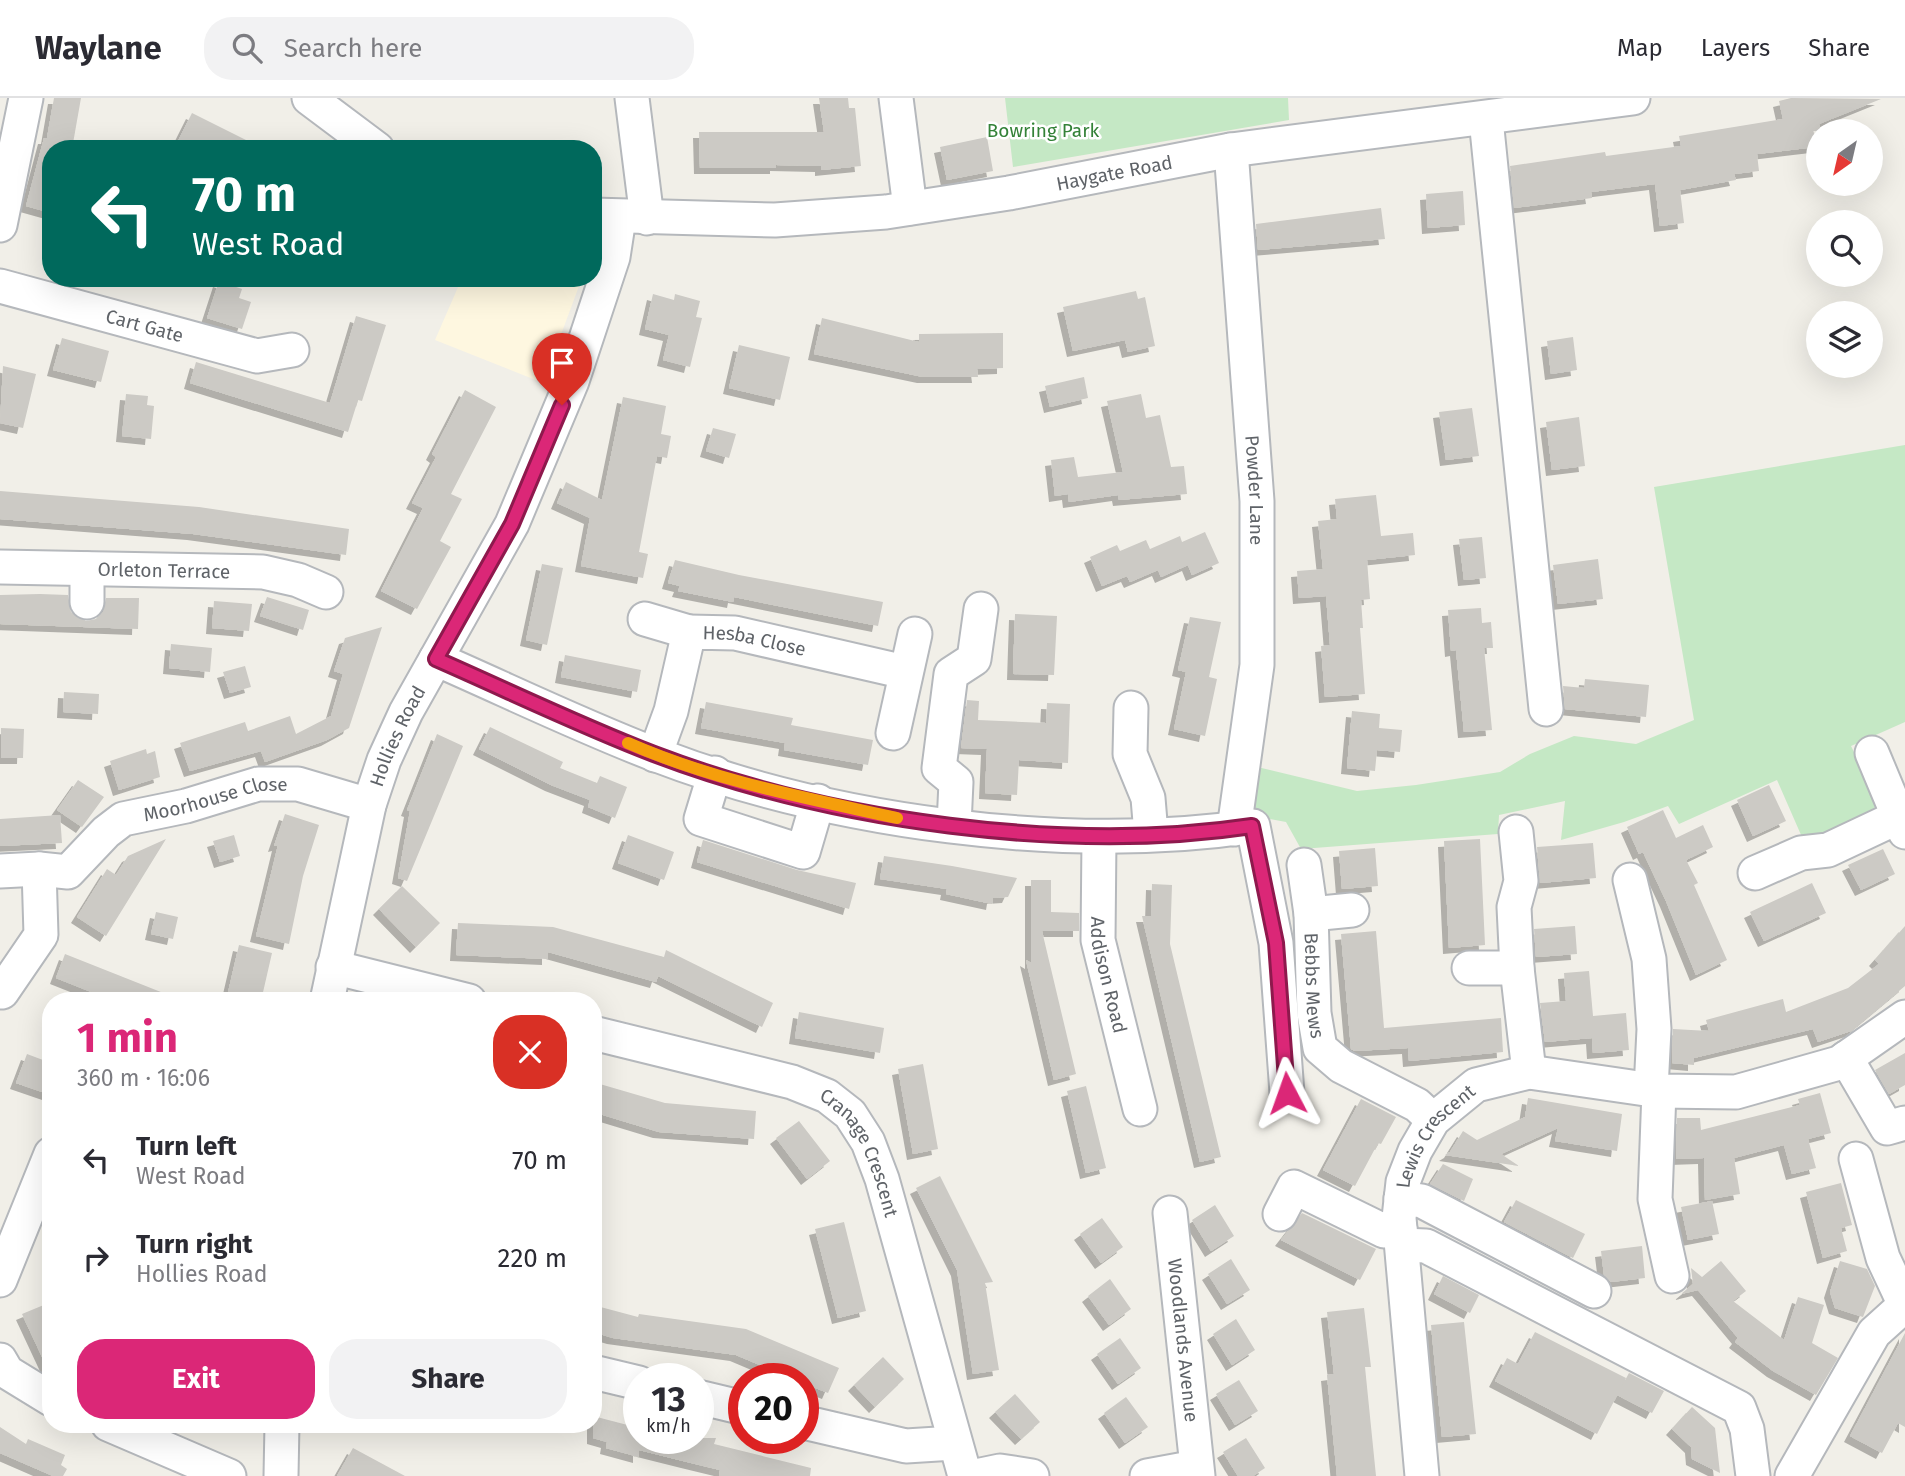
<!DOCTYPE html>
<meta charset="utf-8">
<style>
:root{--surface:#fff;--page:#f2f2f3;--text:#2b2b33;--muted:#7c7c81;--line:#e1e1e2;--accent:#db2777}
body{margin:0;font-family:"Fira Sans",sans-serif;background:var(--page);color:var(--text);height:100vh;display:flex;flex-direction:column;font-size:26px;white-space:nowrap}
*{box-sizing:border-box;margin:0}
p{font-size:23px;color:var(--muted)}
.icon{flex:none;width:38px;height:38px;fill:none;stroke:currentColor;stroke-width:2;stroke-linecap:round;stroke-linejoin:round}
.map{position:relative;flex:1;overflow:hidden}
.details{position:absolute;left:42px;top:894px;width:560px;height:441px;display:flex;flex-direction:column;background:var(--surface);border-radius:28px;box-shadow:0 7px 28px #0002}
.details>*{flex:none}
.top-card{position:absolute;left:42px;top:42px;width:560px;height:147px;border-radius:28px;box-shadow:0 7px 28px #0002;background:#00695c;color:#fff;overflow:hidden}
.needle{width:46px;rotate:214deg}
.buttons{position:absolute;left:1806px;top:21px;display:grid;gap:14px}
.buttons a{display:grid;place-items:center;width:77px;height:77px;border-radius:50%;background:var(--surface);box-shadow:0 7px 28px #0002;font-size:35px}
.speed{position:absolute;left:623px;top:1265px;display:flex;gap:14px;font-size:35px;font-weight:700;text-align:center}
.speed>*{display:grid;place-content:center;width:91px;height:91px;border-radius:50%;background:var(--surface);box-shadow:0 7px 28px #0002;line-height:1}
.speed small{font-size:18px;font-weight:400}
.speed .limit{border:10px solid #d22;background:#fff;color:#111}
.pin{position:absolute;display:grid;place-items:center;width:60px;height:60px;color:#fff;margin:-72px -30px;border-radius:50% 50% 50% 0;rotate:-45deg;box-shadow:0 0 7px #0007}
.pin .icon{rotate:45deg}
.me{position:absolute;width:77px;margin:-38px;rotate:356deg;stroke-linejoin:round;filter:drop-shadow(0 0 5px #0008)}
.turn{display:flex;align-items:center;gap:24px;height:147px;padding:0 35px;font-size:32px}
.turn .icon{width:91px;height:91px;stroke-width:2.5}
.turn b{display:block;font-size:49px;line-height:60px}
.round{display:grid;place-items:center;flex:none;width:74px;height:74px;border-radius:28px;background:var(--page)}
.head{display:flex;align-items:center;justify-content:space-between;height:119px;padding:0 35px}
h1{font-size:42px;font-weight:700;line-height:52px;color:var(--accent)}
.primary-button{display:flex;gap:14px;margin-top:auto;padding:14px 35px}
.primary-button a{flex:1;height:80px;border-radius:28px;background:var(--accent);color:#fff;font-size:28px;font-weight:700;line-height:80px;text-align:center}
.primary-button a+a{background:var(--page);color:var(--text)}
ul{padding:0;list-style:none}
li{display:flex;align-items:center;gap:21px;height:98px;padding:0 35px}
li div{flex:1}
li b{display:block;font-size:26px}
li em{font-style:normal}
header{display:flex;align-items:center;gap:42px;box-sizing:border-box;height:98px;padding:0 35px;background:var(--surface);border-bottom:2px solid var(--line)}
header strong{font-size:33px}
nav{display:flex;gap:38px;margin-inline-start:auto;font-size:24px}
.search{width:490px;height:63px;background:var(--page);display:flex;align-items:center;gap:18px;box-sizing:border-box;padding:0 24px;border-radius:28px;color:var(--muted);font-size:26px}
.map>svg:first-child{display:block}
.commercial{fill:#fef7e0}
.green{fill:#c5e8c5}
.building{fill:#cccac5;filter:url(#shadow)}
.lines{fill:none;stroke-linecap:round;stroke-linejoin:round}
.minor-casing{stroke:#b5b8bc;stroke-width:37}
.minor{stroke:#fff;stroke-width:33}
.route-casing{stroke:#8e194d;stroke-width:18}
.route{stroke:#db2777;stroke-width:12}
.slow{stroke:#f59e0b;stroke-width:12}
.labels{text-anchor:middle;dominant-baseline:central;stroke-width:5;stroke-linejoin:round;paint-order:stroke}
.park-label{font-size:19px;fill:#348238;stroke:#fff}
.street-label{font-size:19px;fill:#5f6368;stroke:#fff}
</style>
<header>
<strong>Waylane</strong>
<div class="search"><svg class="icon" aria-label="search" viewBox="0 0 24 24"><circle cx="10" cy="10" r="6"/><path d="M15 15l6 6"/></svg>Search here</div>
<nav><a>Map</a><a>Layers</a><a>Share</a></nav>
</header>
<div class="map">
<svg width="1905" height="1378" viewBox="0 0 1905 1378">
<defs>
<filter id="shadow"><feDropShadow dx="-6" dy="6" stdDeviation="0" flood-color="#0004"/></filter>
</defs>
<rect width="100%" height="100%" fill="#f1efe8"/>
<!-- commercial -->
<path class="commercial" d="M462,180H582L543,285L435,242Z"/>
<!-- green -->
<path class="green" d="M1005,0H1288L1289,22L1013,69Z
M1905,347V624L1851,648L1876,698L1874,714L1805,746L1777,682L1679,726L1668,708L1624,724L1561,742L1565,703L1499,717L1498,736L1301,751L1286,724L1253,718L1245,666L1357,693L1416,687L1500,674L1530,656L1574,638L1636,646L1694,622L1654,389Z"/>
<!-- building -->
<path class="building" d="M54,0H81L72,51H51V115L26,108L44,40H47Z
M819,0H848L849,10H855L861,68L821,72V68L776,67V70H700L699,34H824Z
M1791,0L1881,1L1819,26L1821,33H1813L1816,49L1757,56L1759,73L1734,76L1736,82L1680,92L1684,125L1660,128L1655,86L1591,94L1592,100L1514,110L1510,68L1605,54L1606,58L1681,48L1679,38L1783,21L1779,3Z
M192,15L264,51H195L178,43Z
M987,39L993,73L947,82L940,49Z
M1463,93L1465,127L1428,130L1426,96Z
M1381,110L1385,141L1258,152L1256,126Z
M219,183L242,191L239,200L251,204L242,231L207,220Z
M1136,193L1138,201L1145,199L1155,248L1128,254L1125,242L1073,253L1063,209Z
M653,196L674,202L675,196L700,203L696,219L702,220L690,269L663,262L669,237L645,231Z
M356,218L386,227L362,303L358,302L348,334L190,285L196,264L330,305Z
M822,220L919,244V236L1003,235V270L977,271L978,279H923L814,256Z
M1573,239L1577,272L1551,276L1547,243Z
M62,240L109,253L101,284L53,272Z
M739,247L790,259L780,302L729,290Z
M3,268L36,276L23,330L0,325Z
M1084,279L1088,300L1050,309L1045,288Z
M465,292L496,309L451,396L462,401L440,443L451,449L417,511L381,493L423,410L412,405L436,359L432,356Z
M126,296L148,298L147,307L154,308L151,341L122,338Z
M1141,296L1146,320L1160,317L1171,369L1184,368L1187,396L1119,402L1118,397L1069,404L1068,396L1055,398L1051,362L1074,359L1078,379L1123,374L1107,303Z
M623,299L666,308L661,336L671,338L667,360L657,358L639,454L648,456L643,480L581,468L590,420L557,405L566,384L602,402Z
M1472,310L1479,358L1446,362L1439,314Z
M1579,319L1585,368L1552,372L1546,324Z
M713,330L736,336L729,360L706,353Z
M0,393L199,409L349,431L346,457L193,436L0,421Z
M1376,397L1381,438L1413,435L1415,457L1367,462L1370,501L1361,502L1363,530H1360L1365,596L1325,599L1321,548L1330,547L1326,498L1299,500L1297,473L1323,471L1318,423L1337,421L1335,401Z
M1205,434L1219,465L1192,477L1188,467L1161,479L1158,472L1130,484L1127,478L1102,488L1090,459L1117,447L1120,453L1146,442L1150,451L1180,438L1182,444Z
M1482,439L1486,480L1464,482L1459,441Z
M1598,461L1603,501L1558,506L1553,467Z
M675,462L739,477L883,504L878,528L734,499L733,504L678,493L680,488L668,485Z
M542,466L563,470L547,547L526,542Z
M40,496L68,497L71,514L86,523L96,521L103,514L106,500H139L138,531L0,526V497Z
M267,499L309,512L303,532L260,518Z
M214,503L252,506L249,533L212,530Z
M1481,510L1482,525L1491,524L1493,550H1484L1492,632L1464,634L1456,552L1451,553L1448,512Z
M1015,516L1057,518L1054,577L1013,576Z
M1190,519L1221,524L1209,579L1217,581L1205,638L1174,631L1186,574L1178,572Z
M382,529L349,630L327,642L265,664L261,653L190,673L180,645L245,624L248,633L290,618L296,636L331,618L343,576L334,573L345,540Z
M171,546L212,550L210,574L169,570Z
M565,557L641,572L637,594L561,579Z
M245,568L251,589L230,595L223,574Z
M1585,581L1649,587L1646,619L1565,611L1563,588L1584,590Z
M64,594L99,596L98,616L63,614Z
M967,602L979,603L978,622L1046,625L1047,605L1070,606L1068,665L1019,662L1017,697L985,695L987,651L961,650Z
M706,604L793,620L791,627L873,642L868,667L784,652L785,645L701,630Z
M1352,613L1380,616L1379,630L1402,632L1400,654L1377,652L1375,673L1347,670Z
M490,629L563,664L560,670L597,685L600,678L627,689L615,720L588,709L590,702L551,687L479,651Z
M1,630L24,631L23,660H1Z
M437,636L463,648L407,783L398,780L410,713L407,712Z
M146,651L147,656L155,653L160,679L119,692L110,663Z
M78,682L104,699L82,729L57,712Z
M1769,687L1786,723L1753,738L1737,702Z
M1663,712L1676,740L1703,727L1713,749L1686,762L1698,785L1694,787L1727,862L1696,877L1666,803L1643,754L1639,756L1627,729Z
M285,716L319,727L303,778L289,846L256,838L278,747L274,748Z
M60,717L62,745L0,748V721Z
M234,737L240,758L220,764L213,743Z
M628,737L674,754L664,782L618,765Z
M166,741L106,838L77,819L107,771L116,777L128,758Z
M1480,741L1485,847L1449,850L1444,743Z
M703,742L797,772L856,785L849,811L697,764Z
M1593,745L1596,780L1540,785L1537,749Z
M1375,750L1378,788L1342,791L1339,753Z
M1883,751L1895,776L1861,792L1848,767Z
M884,758L952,768L1017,780L1008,799L993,800L992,806L946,796L947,791L880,781Z
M1031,782H1051V814L1079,815V833H1042L1076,976L1054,982L1026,862L1031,865Z
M1812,785L1826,815L1764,843L1750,814Z
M1152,786L1172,787L1170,846L1221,1059L1200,1064L1142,818H1151Z
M402,788L440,825L416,849L379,811Z
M156,814L178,819L173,841L151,836Z
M458,825L553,829L664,859L666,852L773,905L762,929L658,878L656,884L548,854V861L456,857Z
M1575,828L1577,856L1536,859L1534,831Z
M1905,828V888L1851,933L1818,944L1813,931L1694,960V967L1672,965L1673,931L1709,933L1706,922L1783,901L1786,914L1848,890L1879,866L1875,862Z
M1376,833L1384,930L1501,920L1503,954L1409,963L1408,950L1355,953L1351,951L1341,836Z
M239,847L272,855L261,903H226Z
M65,856L181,902V903H114L56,880Z
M1589,873L1593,918L1626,915L1629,952L1593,955L1592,940L1545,944L1540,905L1566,903L1564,875Z
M799,914L884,930L880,955L795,940Z
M1905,955V987L1889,996L1875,972Z
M27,956L51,965V997L16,985Z
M923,966L938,1051L913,1056L898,971Z
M593,984L665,1005L756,1013L754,1041L659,1034L593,1014Z
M1086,988L1106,1070L1086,1075L1067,993Z
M1820,995L1831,1035L1808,1041L1816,1070L1792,1076L1784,1047L1734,1060L1740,1096L1705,1102L1704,1060L1676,1061L1677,1020H1700L1701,1032L1800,1007L1798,1001Z
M1528,1000L1622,1016L1617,1053L1555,1043L1558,1030L1501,1056L1519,1068L1445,1057L1450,1054L1463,1033L1477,1042L1525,1019Z
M1361,1001L1396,1019L1381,1046L1378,1045L1355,1088L1323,1072Z
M799,1023L830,1063L807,1081L776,1040Z
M1443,1066L1473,1081L1464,1103L1430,1086Z
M940,1078L993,1184L985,1185L999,1272L973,1276L957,1172L916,1090Z
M1841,1085L1852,1127L1841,1130L1847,1153L1823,1160L1806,1094Z
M1516,1102L1585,1136L1573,1160L1504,1124Z
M1712,1103L1719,1136L1688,1142L1681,1109Z
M1215,1107L1234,1138L1211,1153L1192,1122Z
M1302,1115L1376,1151L1360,1182L1281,1142Z
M1102,1120L1123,1149L1101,1165L1080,1136Z
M844,1124L866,1213L838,1220L815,1131Z
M1642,1148L1645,1180L1611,1184L1604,1177L1601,1153Z
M1231,1161L1250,1192L1227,1206L1208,1176Z
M1721,1163L1746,1193L1733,1203L1784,1242L1798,1199L1824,1207L1812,1245L1838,1260L1816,1297L1773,1273L1735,1244L1738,1240L1698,1192L1681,1196L1693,1186L1691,1170L1702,1179Z
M1840,1163L1867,1171L1875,1188L1863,1219L1835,1210L1830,1194Z
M1443,1178L1479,1197L1470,1215L1434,1196Z
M1110,1181L1131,1211L1109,1227L1088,1198Z
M51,1204V1278L22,1216Z
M593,1207L638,1219L639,1216L746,1231L839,1270L828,1295L803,1285V1281H793L736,1257L613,1240L593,1234Z
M1364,1210L1371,1269H1365L1376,1378H1337L1327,1277L1334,1276L1327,1214Z
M1236,1221L1255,1252L1232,1267L1213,1236Z
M1464,1224L1476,1336L1442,1339L1431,1227Z
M1535,1234L1626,1280L1597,1336L1495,1283L1507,1260L1518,1266Z
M1905,1235V1329L1898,1325L1882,1355L1850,1338Z
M1120,1240L1141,1270L1118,1286L1097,1256Z
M883,1259L904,1281L875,1309L854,1287Z
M1629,1275L1664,1293L1652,1315L1617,1297Z
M1239,1282L1258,1313L1235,1327L1216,1296Z
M1015,1296L1040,1324L1021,1341L995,1314Z
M1126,1299L1148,1329L1125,1345L1104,1315Z
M1692,1309L1715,1330L1720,1375L1692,1361L1691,1349L1672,1331Z
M593,1318L639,1330V1340H716L714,1346L811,1370L810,1378H719L720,1372L687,1364L639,1352V1359L606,1350L607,1344L593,1340Z
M0,1329L26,1346L28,1341L65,1357L61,1367L67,1371L63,1378H53L0,1355Z
M1246,1340L1265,1370L1253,1378H1238L1223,1354Z
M353,1350L405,1378H337Z"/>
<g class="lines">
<defs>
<g id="minor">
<path d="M309,0L377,51"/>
<path d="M632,0L647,120"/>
<path d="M896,0L910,110"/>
<path d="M1486,21L1546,611"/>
<path id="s1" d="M1231,52L1257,403V567L1234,731"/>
<path id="s2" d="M593,117L775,122L886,114L1009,95L1231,52L1633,0"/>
<path d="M0,127L26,0"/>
<path id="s3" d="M0,188L257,258L292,252"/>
<path id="s4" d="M0,469L263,474L298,482L326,494"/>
<path d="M87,471V504"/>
<path d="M645,521L689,534"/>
<path d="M436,561C509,593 581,628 654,656C831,724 1065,756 1253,728L1276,845L1287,995"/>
<path d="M1131,610L1130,656L1148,700L1151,736"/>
<path d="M893,635L915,536"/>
<path d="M1872,655L1905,734"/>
<path id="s5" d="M655,657L671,613L689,534L735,535L905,574"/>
<path d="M715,675L701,721L803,754L818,703"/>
<path d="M954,727L956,684L939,670L951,576L974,561L981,511"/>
<path d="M1516,734L1521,783L1514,809L1517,870L1529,974"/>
<path id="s6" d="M1099,740L1098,842L1140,1011"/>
<path id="s7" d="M1304,767L1311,816L1314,915L1320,950L1341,968L1417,1007L1433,1022"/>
<path id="s8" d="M0,773L39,771L68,774L106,734L123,721L186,708L258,686H298L369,707"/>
<path d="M1755,775L1801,755L1828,752L1898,719"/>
<path d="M1630,782L1649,861L1654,931L1651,992"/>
<path d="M1311,816L1352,812"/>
<path d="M333,869L469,903"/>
<path d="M1469,870H1517"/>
<path d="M2,894L41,837L39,771"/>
<path id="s9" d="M327,903L369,707L384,662L406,614L512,426L572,283L613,159L619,120"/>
<path id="s10" d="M593,935L792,984L827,998L850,1016L868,1044L882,1081L965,1378"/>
<path d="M1846,960L1887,1030L1905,1025"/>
<path d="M1659,993L1655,1101L1672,1178"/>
<path d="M1856,1061L1883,1160L1905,1207"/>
<path d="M1401,1100L1422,1103L1594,1193"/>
<path id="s11" d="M1170,1115L1198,1378"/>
<path d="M1280,1116L1294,1089L1384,1133L1400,1131"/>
<path d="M1402,1147L1426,1148L1739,1310L1747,1331L1753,1378"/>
<path d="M0,1182L51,1056"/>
<path d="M0,1262L7,1274L51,1301"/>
<path d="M593,1274L639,1285"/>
<path d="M698,1299L744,1310"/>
<path d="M803,1324L906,1348L954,1345"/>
<path d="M108,1326L229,1378"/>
<path d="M281,1378L282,1326"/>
<path d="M976,1378L1000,1373L1032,1378"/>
<path d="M1147,1378L1196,1369"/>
<path id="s12" d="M1422,1378L1399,1120L1403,1084L1415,1053L1433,1022L1476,987L1529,974L1659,993L1736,994L1839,965L1905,919"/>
<path d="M1792,1378L1874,1235L1905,1207"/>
</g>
</defs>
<!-- minor casing -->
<use href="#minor" class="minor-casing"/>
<!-- minor -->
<use href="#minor" class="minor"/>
</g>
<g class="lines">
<defs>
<path id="route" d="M562,307L512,426L436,561C509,593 581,628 654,656C830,723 1066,756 1252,728L1276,845L1287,995"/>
</defs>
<!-- route casing -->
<use href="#route" class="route-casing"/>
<!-- route -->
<use href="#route" class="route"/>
<!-- slow -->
<path class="slow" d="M628,645C714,683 806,700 897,720"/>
</g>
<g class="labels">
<!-- park labels -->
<g class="park-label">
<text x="1043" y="32">Bowring Park</text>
</g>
<!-- street labels -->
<g class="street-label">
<text stroke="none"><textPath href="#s2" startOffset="525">Haygate Road</textPath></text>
<text stroke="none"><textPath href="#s3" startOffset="150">Cart Gate</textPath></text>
<text stroke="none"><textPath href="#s1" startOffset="341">Powder Lane</textPath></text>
<text stroke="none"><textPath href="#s4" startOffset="164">Orleton Terrace</textPath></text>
<text stroke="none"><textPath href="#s5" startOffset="194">Hesba Close</textPath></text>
<text stroke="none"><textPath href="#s9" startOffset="275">Hollies Road</textPath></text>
<text stroke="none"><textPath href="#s8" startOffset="240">Moorhouse Close</textPath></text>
<text stroke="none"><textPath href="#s6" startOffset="138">Addison Road</textPath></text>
<text stroke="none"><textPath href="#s7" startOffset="121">Bebbs Mews</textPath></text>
<text stroke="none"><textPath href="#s12" startOffset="352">Lewis Crescent</textPath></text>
<text stroke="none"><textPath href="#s10" startOffset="310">Cranage Crescent</textPath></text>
<text stroke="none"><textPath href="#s11" startOffset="128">Woodlands Avenue</textPath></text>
</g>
</g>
</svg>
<div class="buttons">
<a><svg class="needle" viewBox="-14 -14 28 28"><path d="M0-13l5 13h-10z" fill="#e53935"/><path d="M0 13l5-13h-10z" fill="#7c7c81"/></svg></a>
<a><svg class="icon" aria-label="search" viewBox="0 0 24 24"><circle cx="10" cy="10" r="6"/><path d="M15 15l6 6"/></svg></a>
<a><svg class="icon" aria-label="layers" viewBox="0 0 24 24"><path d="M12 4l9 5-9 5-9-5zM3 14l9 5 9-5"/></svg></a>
</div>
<div class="speed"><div>13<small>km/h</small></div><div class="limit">20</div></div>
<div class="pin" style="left:562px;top:307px;background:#d93025"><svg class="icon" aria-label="arrive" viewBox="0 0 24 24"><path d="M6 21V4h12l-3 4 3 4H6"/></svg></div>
<svg class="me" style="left:1287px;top:995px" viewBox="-20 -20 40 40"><path d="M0-17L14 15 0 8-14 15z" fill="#db2777" stroke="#fff" stroke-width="4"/></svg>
<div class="top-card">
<div class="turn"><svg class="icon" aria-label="left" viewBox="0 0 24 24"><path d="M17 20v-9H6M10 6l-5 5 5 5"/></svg><div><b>70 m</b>West Road</div></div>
</div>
<section class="details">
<div class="head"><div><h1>1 min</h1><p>360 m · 16:06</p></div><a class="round" style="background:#d93025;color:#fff"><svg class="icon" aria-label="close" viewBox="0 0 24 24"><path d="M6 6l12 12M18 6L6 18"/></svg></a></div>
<ul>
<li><svg class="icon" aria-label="left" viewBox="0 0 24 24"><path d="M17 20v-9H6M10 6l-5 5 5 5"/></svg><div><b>Turn left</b><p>West Road</p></div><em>70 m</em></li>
<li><svg class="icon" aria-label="right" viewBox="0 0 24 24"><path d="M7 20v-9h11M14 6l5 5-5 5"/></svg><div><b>Turn right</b><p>Hollies Road</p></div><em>220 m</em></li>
</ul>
<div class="primary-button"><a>Exit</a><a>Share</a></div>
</section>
</div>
